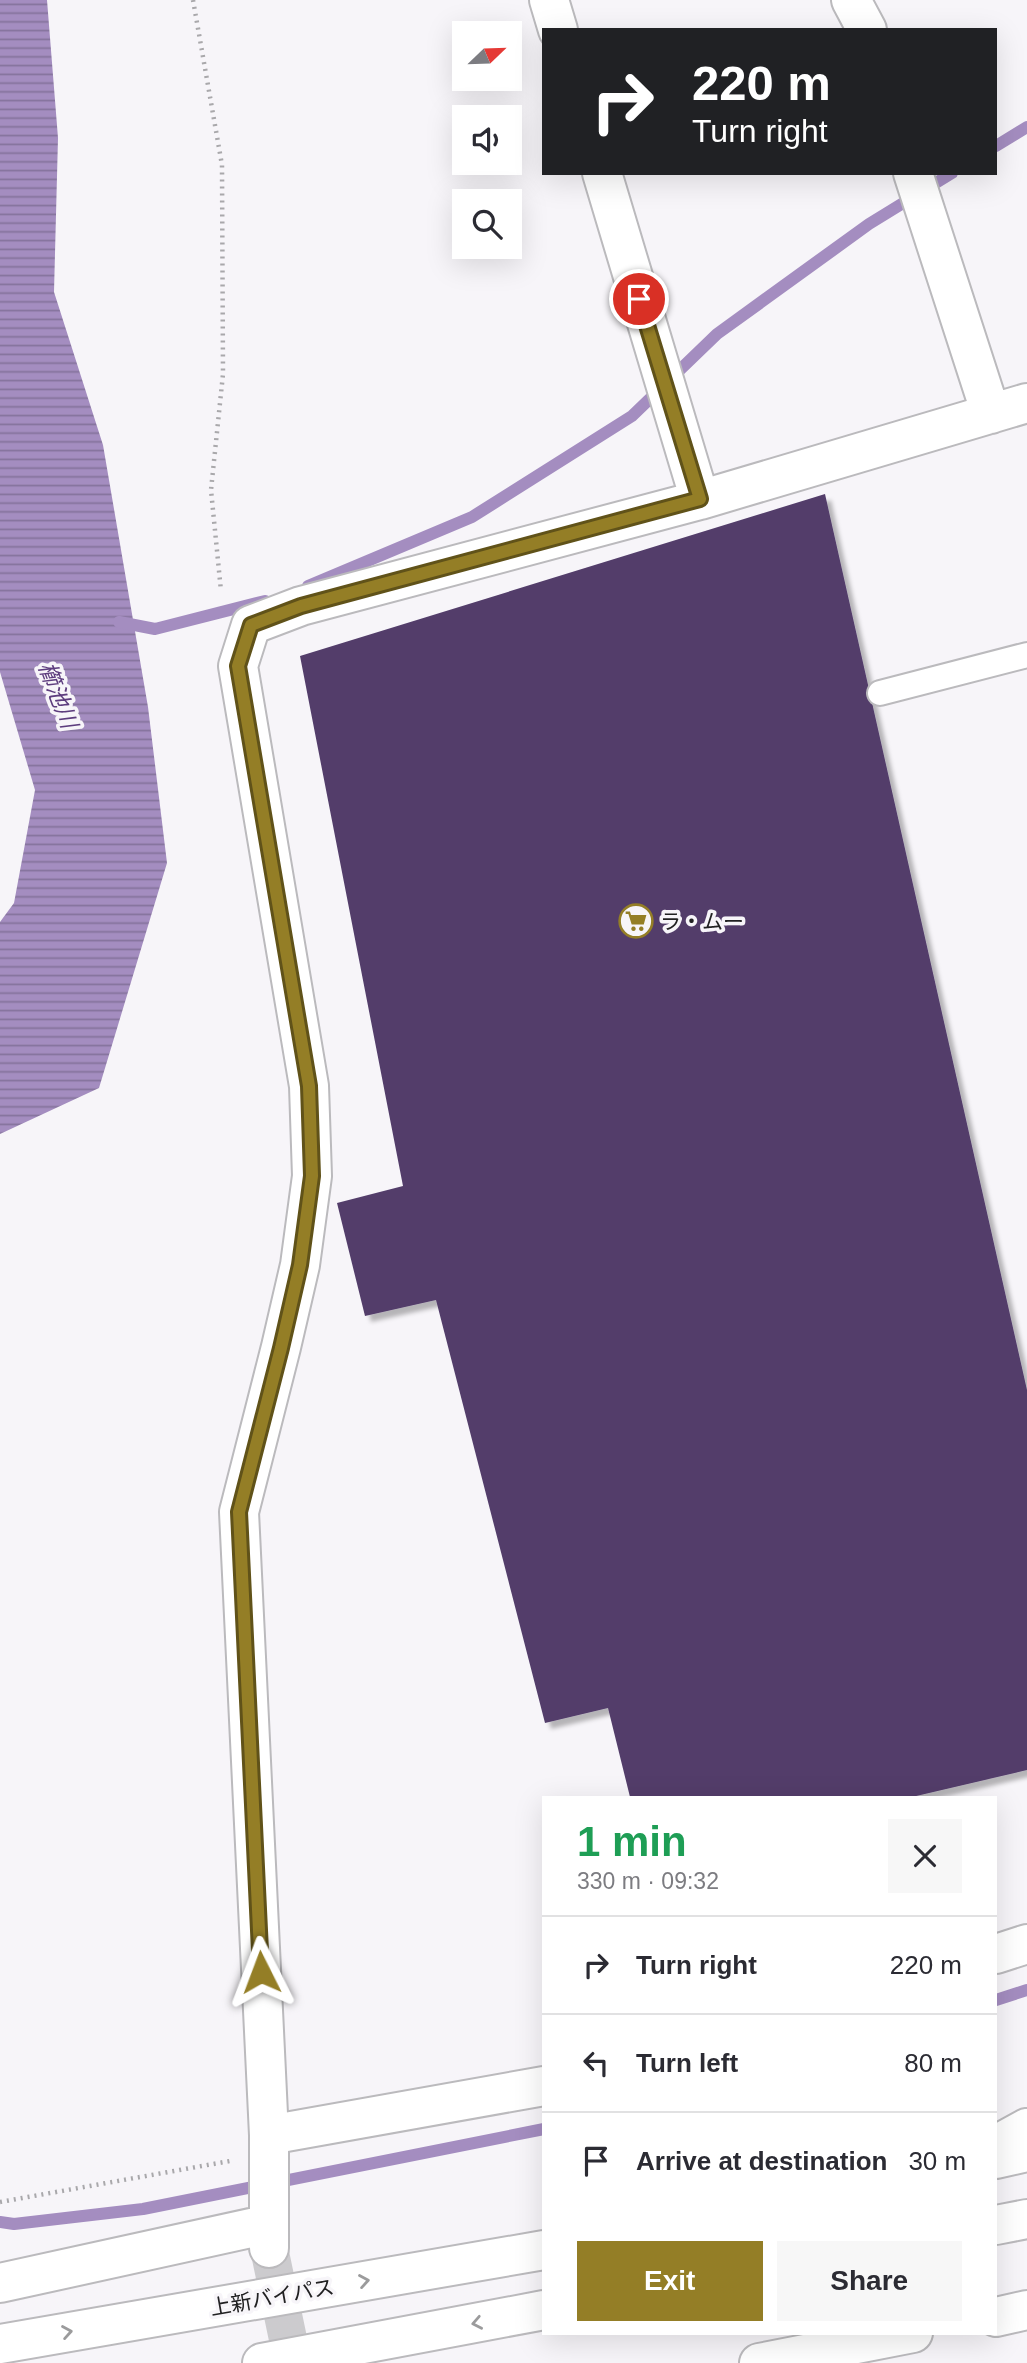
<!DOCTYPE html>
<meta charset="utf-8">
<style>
:root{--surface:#fff;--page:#f7f7f7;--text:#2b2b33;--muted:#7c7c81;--line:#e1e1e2;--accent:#947e26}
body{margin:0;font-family:Helvetica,"Noto Sans JP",sans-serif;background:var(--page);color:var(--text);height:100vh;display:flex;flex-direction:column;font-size:26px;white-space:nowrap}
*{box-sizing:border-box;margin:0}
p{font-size:23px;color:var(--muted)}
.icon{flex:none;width:38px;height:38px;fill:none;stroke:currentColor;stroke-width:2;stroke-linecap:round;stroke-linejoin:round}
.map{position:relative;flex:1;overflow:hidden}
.drawer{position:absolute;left:542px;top:1796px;width:455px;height:539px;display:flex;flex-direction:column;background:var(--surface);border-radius:0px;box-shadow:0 7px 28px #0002}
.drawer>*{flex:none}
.guide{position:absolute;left:542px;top:28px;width:455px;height:147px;border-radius:0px;box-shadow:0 7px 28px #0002;background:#202124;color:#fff;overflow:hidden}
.needle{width:46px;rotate:67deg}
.tools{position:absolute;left:452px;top:21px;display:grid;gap:14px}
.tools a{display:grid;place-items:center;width:70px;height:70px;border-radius:0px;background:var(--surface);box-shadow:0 7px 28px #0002;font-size:35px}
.pin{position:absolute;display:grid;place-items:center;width:60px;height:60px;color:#fff;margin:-30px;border:4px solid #fff;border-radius:50%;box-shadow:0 2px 7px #0007}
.me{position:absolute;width:77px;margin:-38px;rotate:357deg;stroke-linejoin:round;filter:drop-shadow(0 0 5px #0008)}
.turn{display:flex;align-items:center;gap:24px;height:147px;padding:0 35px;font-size:32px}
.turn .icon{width:91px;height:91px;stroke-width:2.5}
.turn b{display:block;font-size:49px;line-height:60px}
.round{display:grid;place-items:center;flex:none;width:74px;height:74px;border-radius:0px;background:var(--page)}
.head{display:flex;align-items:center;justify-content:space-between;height:119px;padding:0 35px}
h1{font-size:42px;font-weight:700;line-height:52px;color:#1e9e55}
.cta{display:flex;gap:14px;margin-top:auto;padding:14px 35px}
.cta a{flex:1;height:80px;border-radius:0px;background:var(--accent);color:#fff;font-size:28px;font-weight:700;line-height:80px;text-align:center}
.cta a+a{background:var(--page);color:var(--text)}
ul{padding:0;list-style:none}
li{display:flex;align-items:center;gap:21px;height:98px;padding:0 35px;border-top:2px solid var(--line)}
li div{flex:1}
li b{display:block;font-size:26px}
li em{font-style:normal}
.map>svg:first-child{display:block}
.water{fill:url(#water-rules)}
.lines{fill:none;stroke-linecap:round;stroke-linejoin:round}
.stream{stroke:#a48dc0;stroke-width:12}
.building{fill:#533e6b;filter:url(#shadow)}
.minor-tunnel{stroke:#cccbce;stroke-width:38;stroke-dasharray:38 19;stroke-linecap:butt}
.service-casing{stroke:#bbbabd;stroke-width:28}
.minor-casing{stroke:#bbbabd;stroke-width:42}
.trunk-casing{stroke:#bbbabd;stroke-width:42}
.path{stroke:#a9a8ab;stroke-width:4.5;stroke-dasharray:2 5;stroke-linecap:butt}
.service{stroke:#fff;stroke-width:24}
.minor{stroke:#fff;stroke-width:38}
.trunk{stroke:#fff;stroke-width:38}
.oneway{stroke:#9b9b9c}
.route-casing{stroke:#605219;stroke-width:18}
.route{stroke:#947e26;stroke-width:12}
.labels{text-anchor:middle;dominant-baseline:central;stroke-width:7;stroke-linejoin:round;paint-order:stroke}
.poi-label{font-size:21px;fill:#212122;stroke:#f7f5f9;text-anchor:start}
.street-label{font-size:21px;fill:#212122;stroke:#f7f5f9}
.water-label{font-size:23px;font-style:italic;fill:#5d3d7e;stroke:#f7f5f9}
</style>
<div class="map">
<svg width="1027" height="2363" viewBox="0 0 1027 2363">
<defs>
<pattern id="water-rules" width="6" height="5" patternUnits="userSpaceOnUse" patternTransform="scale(1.75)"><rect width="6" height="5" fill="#a48dc0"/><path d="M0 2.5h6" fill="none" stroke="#85739c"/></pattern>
<filter id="shadow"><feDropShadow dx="6" dy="6" stdDeviation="2" flood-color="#0004"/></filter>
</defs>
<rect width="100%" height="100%" fill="#f7f5f9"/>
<!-- water -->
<path class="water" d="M0,0H47L58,138L54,292L103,445L148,707L167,863L99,1088L0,1134V922L14,903L35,790L0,672Z"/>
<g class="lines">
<!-- stream -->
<path class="stream" d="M996,146L1027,127
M308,586L472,517L632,416L717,334L869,224L952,173
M119,622L155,629L265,601
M996,2000L1027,1990
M0,2222L14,2224L143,2209L544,2129"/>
</g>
<!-- building -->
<path class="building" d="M825,494L1027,1390V1770L912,1797H630L608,1708L545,1723L436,1300L365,1316L337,1203L403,1186L300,656Z"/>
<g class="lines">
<!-- minor-tunnel -->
<path class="minor-tunnel" d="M269,2248L293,2363"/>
<defs>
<path id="service" d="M880,693L1027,655"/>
<path id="minor" d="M549,0L558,30
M851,0L867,30
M602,173L700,500
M913,173L991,414
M996,1954L1027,1944
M544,2086L269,2135L239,1512L281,1347L300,1265L312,1176L309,1086L238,666L251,625L301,606L700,500L1027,403
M269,2135V2248
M996,2145L1027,2128
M0,2283L269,2224
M996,2317L1027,2310
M759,2363L913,2333"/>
<path id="trunk" d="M996,2159L1027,2152
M996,2225L1027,2219
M0,2344L544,2250
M262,2363L544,2310"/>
</defs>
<!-- service casing -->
<use href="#service" class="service-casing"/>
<!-- minor casing -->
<use href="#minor" class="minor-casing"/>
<!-- trunk casing -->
<use href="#trunk" class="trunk-casing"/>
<!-- path -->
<path class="path" d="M193,0L222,165L223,374L211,490L221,591
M0,2202L230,2161"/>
<!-- service -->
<use href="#service" class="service"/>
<!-- minor -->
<use href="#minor" class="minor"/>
<!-- trunk -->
<use href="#trunk" class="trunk"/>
</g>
<!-- one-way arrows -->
<defs><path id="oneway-chevron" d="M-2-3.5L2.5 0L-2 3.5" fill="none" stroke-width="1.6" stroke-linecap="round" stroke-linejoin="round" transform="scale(1.75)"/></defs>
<g class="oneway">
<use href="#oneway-chevron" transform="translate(364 2281) rotate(-10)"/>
<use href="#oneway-chevron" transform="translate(477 2323) rotate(169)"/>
<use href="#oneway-chevron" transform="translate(67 2332) rotate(-10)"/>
</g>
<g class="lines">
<defs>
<path id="route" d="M261,1972L239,1512L281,1348L300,1265L312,1176L309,1086L238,666L251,625L301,606L700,499L639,299"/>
</defs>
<!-- route casing -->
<use href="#route" class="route-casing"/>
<!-- route -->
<use href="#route" class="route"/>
</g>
<!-- icons -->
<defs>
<symbol id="supermarket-ring" viewBox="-11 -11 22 22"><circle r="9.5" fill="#f7f5f9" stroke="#947e26" stroke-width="1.5"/><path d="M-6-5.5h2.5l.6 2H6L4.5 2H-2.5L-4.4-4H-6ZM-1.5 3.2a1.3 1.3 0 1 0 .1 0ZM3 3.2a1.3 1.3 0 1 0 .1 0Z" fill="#947e26"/></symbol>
</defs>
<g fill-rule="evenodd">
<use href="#supermarket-ring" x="617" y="902" width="38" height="38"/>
</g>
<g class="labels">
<!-- poi labels -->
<g class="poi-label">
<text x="660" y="921">ラ・ムー</text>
</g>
<!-- street labels -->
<g class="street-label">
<text transform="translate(272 2297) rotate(-10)">上新バイパス</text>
</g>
<!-- water labels -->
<g class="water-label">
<text transform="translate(58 695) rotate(69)">櫛池川</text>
</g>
</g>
</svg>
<div class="tools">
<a><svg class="needle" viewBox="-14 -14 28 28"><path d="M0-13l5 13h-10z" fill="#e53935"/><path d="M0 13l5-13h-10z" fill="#7c7c81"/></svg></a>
<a><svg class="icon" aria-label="sound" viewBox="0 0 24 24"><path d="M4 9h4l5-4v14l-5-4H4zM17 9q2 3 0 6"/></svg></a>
<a><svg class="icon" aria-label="search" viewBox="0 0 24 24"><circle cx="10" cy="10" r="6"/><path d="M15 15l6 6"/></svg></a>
</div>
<div class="pin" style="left:639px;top:299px;background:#d93025"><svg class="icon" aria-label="arrive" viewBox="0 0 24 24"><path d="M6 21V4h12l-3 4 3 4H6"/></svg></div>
<svg class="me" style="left:261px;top:1972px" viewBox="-20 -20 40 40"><path d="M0-17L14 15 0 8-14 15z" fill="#947e26" stroke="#fff" stroke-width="4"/></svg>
<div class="guide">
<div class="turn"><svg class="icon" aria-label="right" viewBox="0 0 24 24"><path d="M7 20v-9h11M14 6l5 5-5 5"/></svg><div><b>220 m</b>Turn right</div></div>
</div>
<section class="drawer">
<div class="head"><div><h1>1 min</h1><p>330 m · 09:32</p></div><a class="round"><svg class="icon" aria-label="close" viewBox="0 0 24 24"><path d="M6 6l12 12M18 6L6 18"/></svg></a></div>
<ul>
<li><svg class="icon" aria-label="right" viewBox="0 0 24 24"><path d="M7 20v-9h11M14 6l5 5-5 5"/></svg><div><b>Turn right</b></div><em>220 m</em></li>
<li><svg class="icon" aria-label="left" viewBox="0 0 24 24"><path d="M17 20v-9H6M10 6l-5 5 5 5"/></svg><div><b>Turn left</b></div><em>80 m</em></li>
<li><svg class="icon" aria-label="arrive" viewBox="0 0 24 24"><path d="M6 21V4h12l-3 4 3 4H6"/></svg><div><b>Arrive at destination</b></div><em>30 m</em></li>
</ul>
<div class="cta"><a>Exit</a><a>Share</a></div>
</section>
</div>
